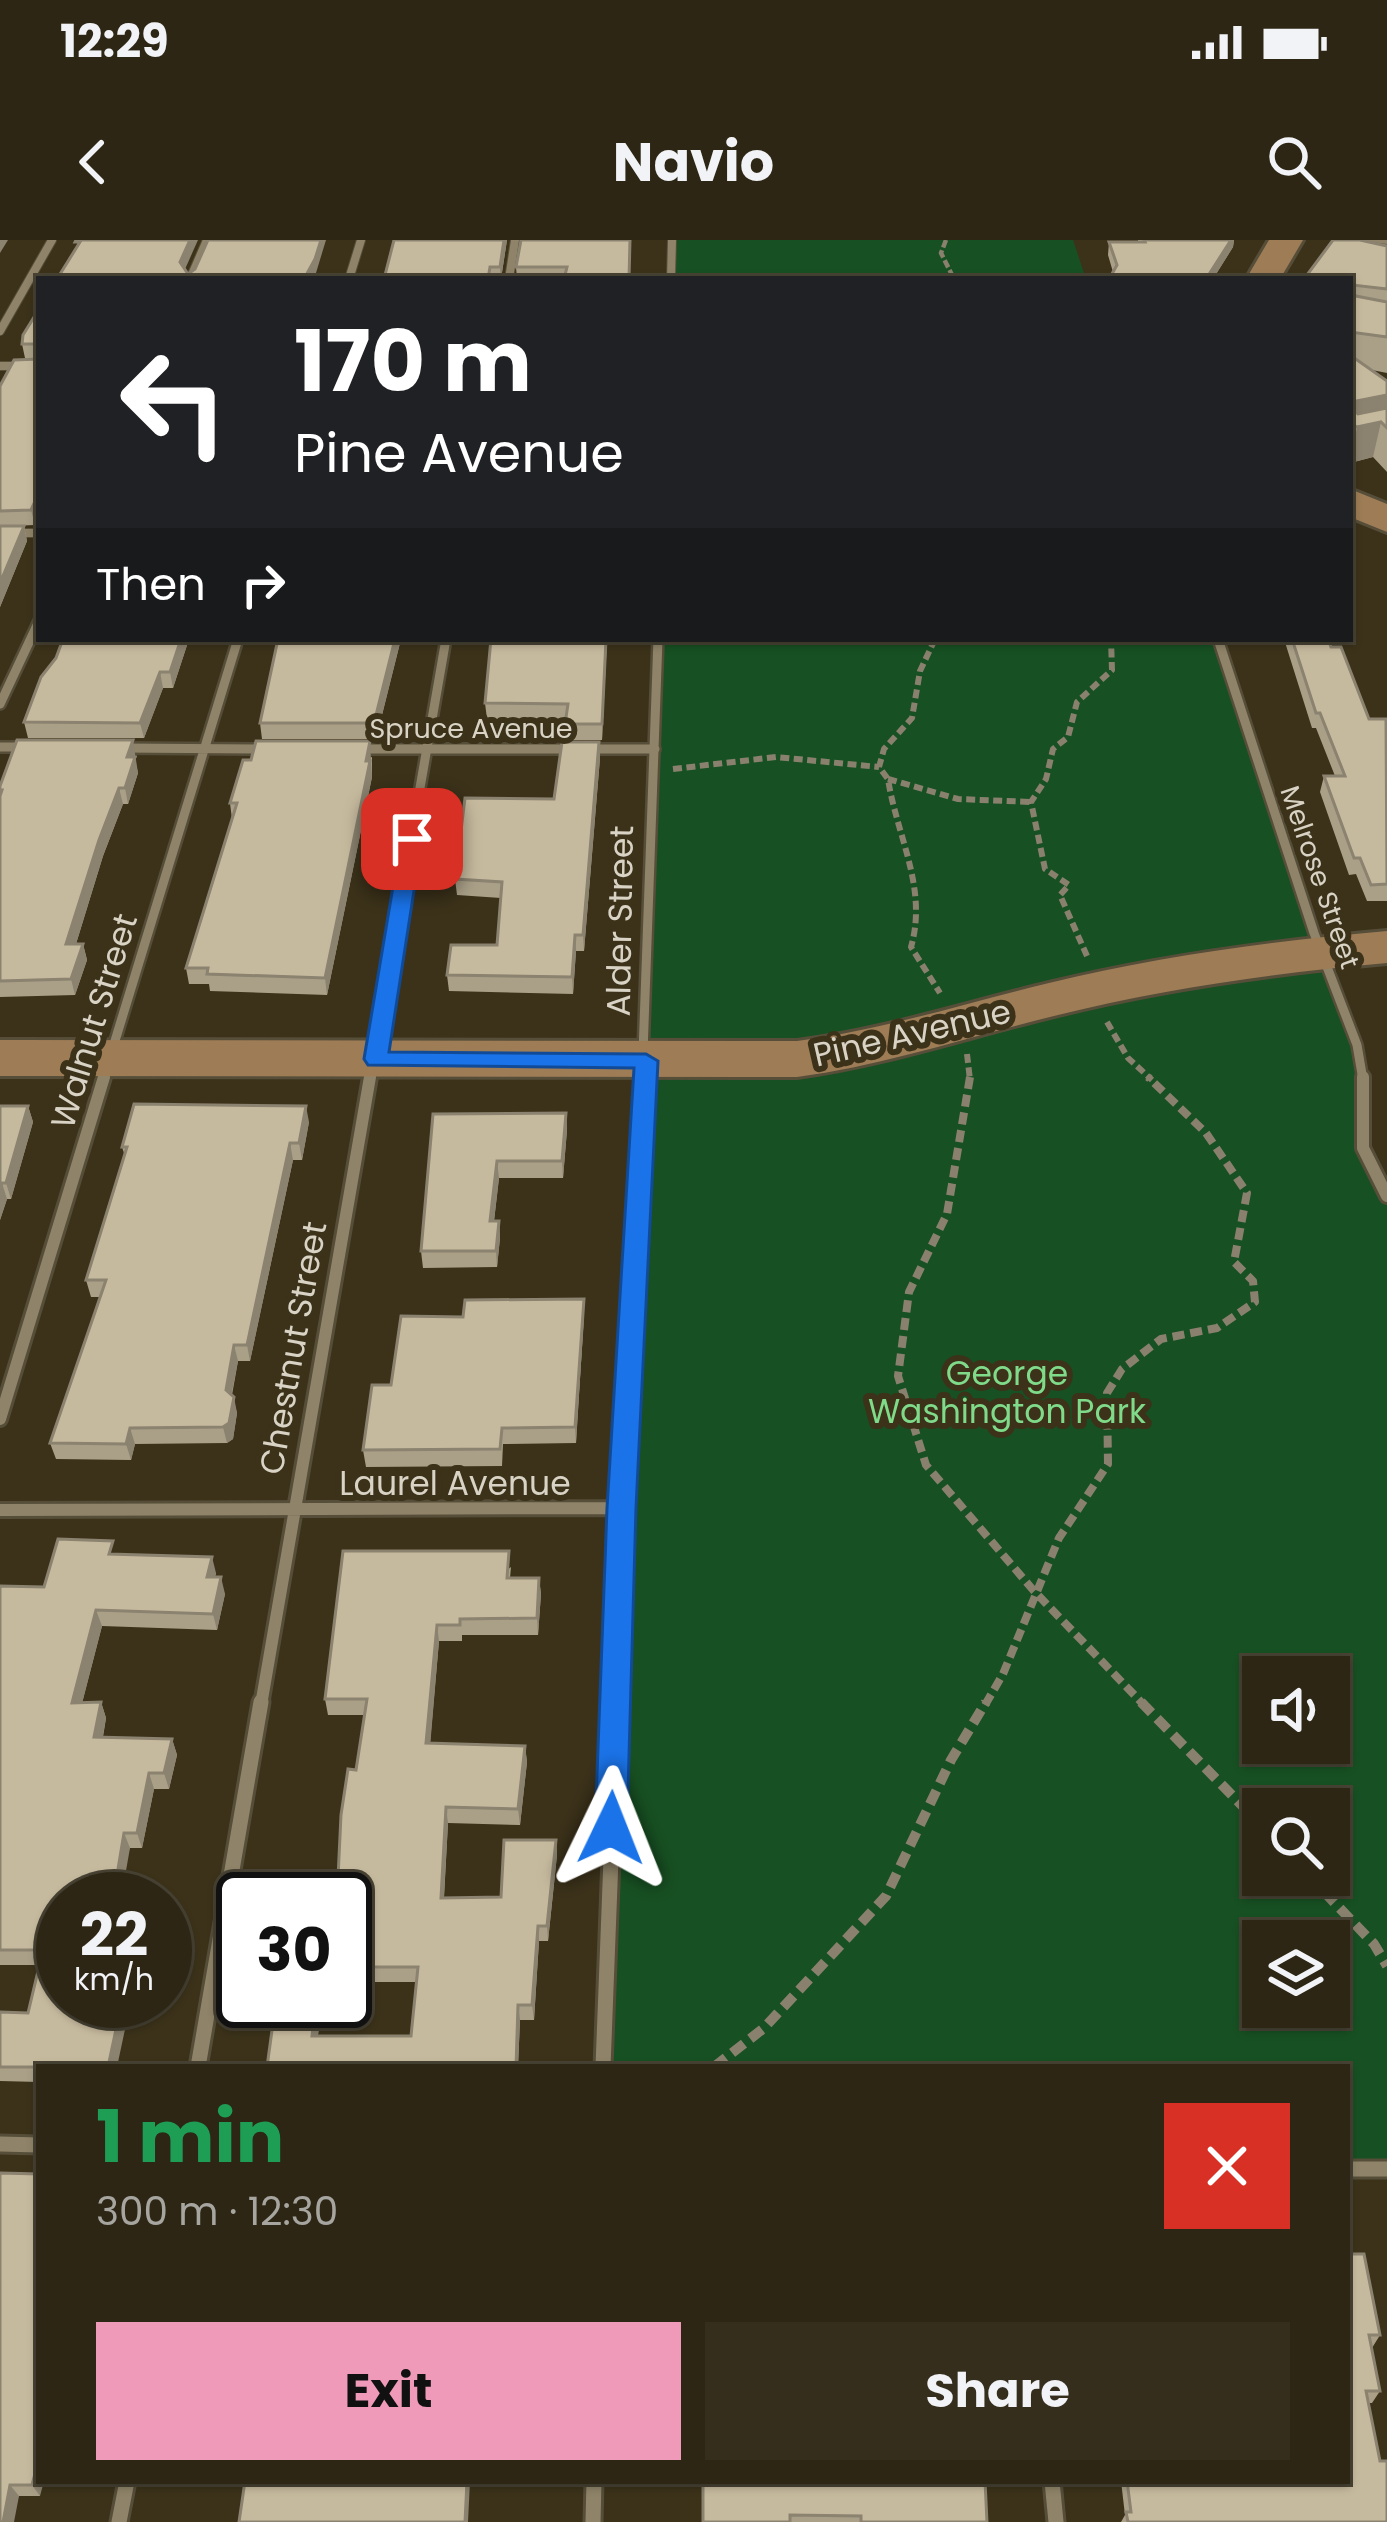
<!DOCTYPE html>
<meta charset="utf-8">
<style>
:root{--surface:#2d2614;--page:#352e1d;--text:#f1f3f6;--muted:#a7a5a0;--line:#484334;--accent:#ef9ab8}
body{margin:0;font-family:Poppins,sans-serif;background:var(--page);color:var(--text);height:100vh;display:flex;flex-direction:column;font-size:45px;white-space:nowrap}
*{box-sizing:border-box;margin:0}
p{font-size:39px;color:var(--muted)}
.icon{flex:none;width:66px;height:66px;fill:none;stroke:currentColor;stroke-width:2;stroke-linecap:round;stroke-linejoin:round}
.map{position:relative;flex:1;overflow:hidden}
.drawer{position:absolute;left:36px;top:1824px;width:1314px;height:420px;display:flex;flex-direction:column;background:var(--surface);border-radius:0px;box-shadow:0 3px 9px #0004,0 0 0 3px var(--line)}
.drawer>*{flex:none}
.banner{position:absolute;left:36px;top:36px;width:1317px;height:366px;border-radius:0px;box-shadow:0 3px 9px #0004,0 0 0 3px var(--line);background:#202124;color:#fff;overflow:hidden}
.buttons{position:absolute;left:1242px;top:1416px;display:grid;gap:24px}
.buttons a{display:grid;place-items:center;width:108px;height:108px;border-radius:0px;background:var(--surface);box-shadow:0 3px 9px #0004,0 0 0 3px var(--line);font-size:60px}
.speed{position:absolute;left:36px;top:1632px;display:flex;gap:24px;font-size:60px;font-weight:700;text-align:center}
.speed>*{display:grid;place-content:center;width:156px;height:156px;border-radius:50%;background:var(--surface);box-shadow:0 3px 9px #0004,0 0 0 3px var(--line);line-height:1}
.speed small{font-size:30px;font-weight:400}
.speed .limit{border:6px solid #111;border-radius:18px;background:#fff;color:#111}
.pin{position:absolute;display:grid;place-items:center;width:102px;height:102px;color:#fff;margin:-51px;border-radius:24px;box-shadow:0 6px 18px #0006}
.me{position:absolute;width:132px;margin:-66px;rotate:2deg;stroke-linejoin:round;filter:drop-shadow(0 0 9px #0008)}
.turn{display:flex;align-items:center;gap:42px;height:252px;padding:0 60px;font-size:54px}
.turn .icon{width:156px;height:156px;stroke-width:2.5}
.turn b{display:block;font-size:84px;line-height:102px}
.then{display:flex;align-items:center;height:114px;padding:0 60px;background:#0003;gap:24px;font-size:45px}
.round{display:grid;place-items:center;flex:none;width:126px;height:126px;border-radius:0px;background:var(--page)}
.headline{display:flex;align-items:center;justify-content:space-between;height:204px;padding:0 60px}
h1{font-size:72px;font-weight:700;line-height:90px;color:#1e9e55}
.action{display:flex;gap:24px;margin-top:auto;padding:24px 60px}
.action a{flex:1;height:138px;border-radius:0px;background:var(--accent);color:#111;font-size:48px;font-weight:700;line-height:138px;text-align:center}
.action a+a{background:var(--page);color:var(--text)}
.status{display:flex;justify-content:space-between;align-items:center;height:84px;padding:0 60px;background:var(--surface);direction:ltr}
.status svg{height:33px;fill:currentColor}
header{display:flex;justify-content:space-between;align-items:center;height:156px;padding:0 60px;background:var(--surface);font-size:54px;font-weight:700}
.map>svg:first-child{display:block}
.green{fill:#175022;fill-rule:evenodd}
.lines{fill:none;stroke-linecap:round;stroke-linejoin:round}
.minor-far3-casing{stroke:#564e39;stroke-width:10}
.minor-far2-casing{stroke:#564e39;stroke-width:14}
.minor-far1-casing{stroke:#564e39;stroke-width:18}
.minor-casing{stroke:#564e39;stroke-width:21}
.tertiary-casing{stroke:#564e39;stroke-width:6}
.secondary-casing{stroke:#564e39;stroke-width:6}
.path-far3{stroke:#89816e;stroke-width:4.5;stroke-dasharray:8 3;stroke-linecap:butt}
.path-far2{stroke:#89816e;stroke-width:6;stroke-dasharray:9 4.5;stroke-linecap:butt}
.path-far1{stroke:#89816e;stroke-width:8;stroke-dasharray:12 6;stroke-linecap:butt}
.path{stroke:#89816e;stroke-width:10;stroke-dasharray:15 8;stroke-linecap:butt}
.minor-far3{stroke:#8f8469;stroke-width:8}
.minor-far2{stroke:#8f8469;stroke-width:9}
.minor-far1{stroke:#8f8469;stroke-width:12}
.minor{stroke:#8f8469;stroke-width:15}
.tertiary{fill:#8f8469;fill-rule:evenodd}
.secondary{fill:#9d7c56;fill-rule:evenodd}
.wall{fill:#aaa088}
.shaded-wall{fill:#8b826f}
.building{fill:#c6ba9e;stroke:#8b826f;stroke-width:3}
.route{fill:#1a73e8;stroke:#114b97;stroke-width:3}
.labels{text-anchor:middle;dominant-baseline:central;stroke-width:12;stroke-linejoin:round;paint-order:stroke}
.far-street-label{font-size:27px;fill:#d9d3c5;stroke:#3c321a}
.street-label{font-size:33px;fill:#d9d3c5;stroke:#3c321a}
.park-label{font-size:33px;fill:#7fdb89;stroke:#3c321a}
</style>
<div class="status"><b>12:29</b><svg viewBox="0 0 49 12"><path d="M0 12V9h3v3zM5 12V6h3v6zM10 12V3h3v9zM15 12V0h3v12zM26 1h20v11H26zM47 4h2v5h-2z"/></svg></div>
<header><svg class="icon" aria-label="back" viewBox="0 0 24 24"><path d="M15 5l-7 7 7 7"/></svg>Navio<svg class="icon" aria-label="search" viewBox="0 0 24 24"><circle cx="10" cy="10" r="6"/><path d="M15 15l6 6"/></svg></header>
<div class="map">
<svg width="1387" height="2282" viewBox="0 0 1387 2282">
<rect width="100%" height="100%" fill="#3c321a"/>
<!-- green -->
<path class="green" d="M672,0H1073L1086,39H671Z
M658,399H1218L1357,805L1360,889L1387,956V1929H1347V1827H603ZM1263,1437H1329V1503H1263ZM1263,1569H1329V1635H1263ZM1263,1701H1329V1767H1263Z"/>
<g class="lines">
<defs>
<path id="minor-far3" d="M190,39L207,0
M349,39L361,0
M509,39L515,0
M671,39L672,0
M0,91L52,0
M0,126H39
M0,293H39"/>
<path id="minor-far2" d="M1218,399L1314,693L1357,805L1363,840
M0,464L39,381
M0,507H29
M121,508L269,509
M355,509H655
M103,840L238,399
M369,840L446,399
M642,840L658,399"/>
<path id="minor-far1" d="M1363,837V908L1387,956
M0,1179L104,837
M0,1270L622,1268
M261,1465L370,837
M617,1465L643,837"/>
<path id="minor" d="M198,1827L261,1462
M603,1827L617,1462
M0,1904L39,1905
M1347,1929H1387
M1052,2241L1056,2282
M119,2282L127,2241
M593,2282L594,2241"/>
<path id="tertiary" d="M1352,0H1387V4Z"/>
<path id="secondary" d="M1269,0H1303L1280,39H1246Z
M1350,249L1387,264V292L1350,277Z
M1387,691V723C1276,733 1166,748 1058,775C971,796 886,825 797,837L0,836V800L797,801C883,790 965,763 1049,743C1160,716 1273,701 1387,691Z"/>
</defs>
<!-- minor-far3 casing -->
<use href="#minor-far3" class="minor-far3-casing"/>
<!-- minor-far2 casing -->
<use href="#minor-far2" class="minor-far2-casing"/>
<!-- minor-far1 casing -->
<use href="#minor-far1" class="minor-far1-casing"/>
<!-- minor casing -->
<use href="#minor" class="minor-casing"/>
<!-- tertiary casing -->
<use href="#tertiary" class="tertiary-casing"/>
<!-- secondary casing -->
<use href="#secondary" class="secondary-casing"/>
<!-- path-far3 -->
<path class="path-far3" d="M946,0L941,13L954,39"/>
<!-- path-far2 -->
<path class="path-far2" d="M935,399L920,431L912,478L884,509L879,527L888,539C897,597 928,648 911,707L940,753
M673,529L776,517L879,527
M888,539L958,559L1031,562
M1087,716L1060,655L1069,645L1045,629L1031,562L1046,539L1053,509L1068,497L1077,462L1112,430L1111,399
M1107,782L1128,818L1152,840
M967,814L970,840"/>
<!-- path-far1 -->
<path class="path-far1" d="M970,837L947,974L909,1052L898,1136L926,1225L1034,1351L1144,1465
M985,1465L1003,1434L1059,1298L1108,1224L1107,1153L1122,1129L1161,1099L1217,1088L1255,1062L1253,1041L1234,1022L1247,953L1206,893L1148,837"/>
<!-- path -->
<path class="path" d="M1141,1462L1263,1587
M1308,1635L1374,1704L1387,1726
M714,1827L764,1788L886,1656L951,1520L986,1462"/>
<!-- minor-far3 -->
<use href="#minor-far3" class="minor-far3"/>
<!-- minor-far2 -->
<use href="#minor-far2" class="minor-far2"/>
<!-- minor-far1 -->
<use href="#minor-far1" class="minor-far1"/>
<!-- minor -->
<use href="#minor" class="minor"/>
<!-- tertiary -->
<use href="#tertiary" class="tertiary"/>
<!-- secondary -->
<use href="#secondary" class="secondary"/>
</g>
<!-- wall -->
<path class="wall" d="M394,0H507L501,39H384Z
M521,0L630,39H517L516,27Z
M1138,0H1234L1233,7L1213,39H1109L1113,32L1108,15L1109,2H1138Z
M1387,6V133L1372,130L1387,141V232L1373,217L1350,223V39Z
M39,69V118H25L22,104Z
M39,118V275L35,285L9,286H24L27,301L0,367V146Z
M189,399L173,448H163L144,498H28L24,482L56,418Z
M401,399L376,499H262L260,483Z
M607,399L602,500H566V479H487L485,463Z
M1284,399H1328L1369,479L1387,482V661H1367L1356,634L1349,635L1320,552L1324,536H1335L1316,488H1312Z
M599,502L600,518L584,711H576L573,754L449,751L447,735L497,705L501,658L457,655L455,639L554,559Z
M137,516L135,520L138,533L128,564H123L103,616L76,704H83L87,720L75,755L0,757V546Z
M372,517V537L327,755L210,751L209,744H189L186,728L232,579L230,563Z
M0,866H28L33,882L11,959H7L0,980Z
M566,873L567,890L563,938H499L494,981H499L500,998L497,1027L423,1028L421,1011L433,874Z
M309,882L302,920H293L250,1121H238L232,1155L237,1173L233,1199L227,1203L135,1204L131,1220L56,1219L50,1203L100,1057H91L86,1040L125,916L122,907Z
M584,1059V1075L576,1203L503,1204L502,1226L366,1227L363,1210L391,1145L463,1077Z
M117,1314L216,1333L215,1337L225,1354L217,1390L102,1386L82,1463L101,1462L106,1478L103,1497L172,1499L177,1515L169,1549H154L142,1608H130L39,1827V1842L0,1841V1772L28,1773L39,1725H0V1346L44,1347Z
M511,1327L510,1338H539L541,1354L538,1395H462V1401H439L430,1503L525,1506L527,1522L520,1585L448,1583L444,1658L501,1657L556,1600L557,1615L548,1701H539L534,1780H520L518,1827H267L276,1761H322L318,1796H411L417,1742H345V1659L356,1530L364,1475H328L325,1459Z
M39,1934L40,2256H19L0,2282Z
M1347,2014L1380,2095L1372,2108L1380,2151L1372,2163H1368L1387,2282H1121L1125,2275L1121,2241H1347Z
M703,2241L987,2282H703Z"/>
<!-- shaded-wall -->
<path class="shaded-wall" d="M0,0H8L0,13Z
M190,0H198L182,36L180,22Z
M321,0H326L316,33L313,39H304Z
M504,0H507L501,39L500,27Z
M1231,0H1234L1233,7L1213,39H1206Z
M1387,155V188L1381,182L1373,217L1350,223L1357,187L1351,168L1356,161Z
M37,257L39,275L35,285L31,270Z
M24,286L27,301L0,367V343Z
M181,399H189L173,448L170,432Z
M395,399H401L376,499L374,483Z
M606,399H607L602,500V484Z
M160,432L163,448L144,498L140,483Z
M133,500L138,533L128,564L125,548L127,517Z
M370,501L372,537L327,755L325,738Z
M599,502L600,518L584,711L583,695Z
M119,548L123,564L103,616L71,720L66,704L99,600Z
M575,695L576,711L573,754L572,737Z
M83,704L87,720L75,755L71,739Z
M28,866L33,882L11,959L6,943Z
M306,866L309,882L302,920L299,903Z
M566,873L567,890L563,938L562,921Z
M290,903L293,920L250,1121L247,1105Z
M497,921L499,938L492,998L490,981Z
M2,943L7,959L0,980V949Z
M499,981L500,998L497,1027L496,1011Z
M584,1059V1075L576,1203L575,1187Z
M234,1105L238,1121L229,1167L226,1150Z
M234,1157L237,1173L233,1199L227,1203L223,1187Z
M130,1188L135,1204L131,1220L126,1204Z
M212,1317L216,1333L211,1353L207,1337Z
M221,1337L225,1354L217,1390L213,1374Z
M539,1338L541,1354L538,1395L537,1378Z
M96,1370L102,1386L78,1479L72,1463Z
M437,1385L439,1401L429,1519L426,1503Z
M101,1462L106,1478L100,1512L94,1497Z
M172,1499L177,1515L169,1549L164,1533Z
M525,1506L527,1522L520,1585L518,1569Z
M149,1533L154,1549L142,1608L137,1593Z
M446,1567L448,1583L443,1673L441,1658Z
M124,1593L130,1608L121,1659H113Z
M556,1600L557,1615L548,1701L547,1686Z
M538,1686L539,1701L534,1780L532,1765Z
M122,1761H131L117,1827H108Z
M316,1761H322L316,1810L312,1796Z
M518,1765L520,1780L518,1827H516Z
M37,2226L39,2229V2241H44L40,2256L32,2245Z
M467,2241H470L468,2282H465Z
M10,2245L19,2256L14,2282H3Z"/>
<!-- building -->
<path class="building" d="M76,0H190L180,22L188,34L195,29L208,0H321L315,19L304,39H57L80,2H75Z
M394,0H504L500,27H490L488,39H384Z
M521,0H630L629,39H564L567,27H516Z
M1144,0H1231L1206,39H1109L1117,25L1109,2H1145Z
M1333,0H1360L1387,6V49L1353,45L1350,51L1356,56L1387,62V97L1350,92V39H1304Z
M39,69V104H22L23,95Z
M1350,115L1387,141V155L1356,161L1351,168L1358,174L1387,168V188L1381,182L1357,187L1350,183Z
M39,119V257H37L31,270L0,271V146L14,120Z
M0,286H24L0,343Z
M63,399H181L170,432H160L140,483L24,482L41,437L56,418Z
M278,399H395L374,483H260Z
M491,399H606L602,484H565L568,464L485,463Z
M1292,399H1328L1331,407H1341L1369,479H1386L1387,644L1371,645L1360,618H1354L1324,536H1345L1320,473H1316Z
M17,500H133L127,517H135L125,548H119L99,600L66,704H83L71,739L0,741V556L2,550H0V546Z
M256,501H370L366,521H370L325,738L207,734L208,728H186L237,563H230L243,520H251Z
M562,502H599L583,695H575L572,737L447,735L451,705H497L502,642L455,639L465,558L554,559Z
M134,864L306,866L299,903H290L247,1105H234L226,1150L234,1157L229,1183L223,1187L130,1188L126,1204L50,1203L106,1040H86L127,907H122Z
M0,866H28L6,943H2L0,949Z
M566,873L562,921H497L490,981H499L496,1011H421L433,874Z
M584,1059L575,1187L502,1188L500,1209L363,1210L372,1145H391L401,1076L463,1077L465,1060Z
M58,1299L113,1301L109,1314L212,1317L207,1337H221L213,1374L96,1370L72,1463L101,1462L94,1497L172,1499L164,1533H149L137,1593H124L113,1659H63V1761H122L108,1827H0V1772L28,1773L43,1710H0V1346L44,1347Z
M343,1311H509L507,1338H539L537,1378L460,1379V1385H437L426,1503L525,1506L518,1569L446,1567L441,1658L501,1657L504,1600H556L547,1686H538L532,1765H518L516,1827H267L276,1761H316L312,1796H411L418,1727H345V1659H337L341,1575L348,1529L356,1530L367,1459H325Z
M0,1933L39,1934V2226H37L32,2245H10L3,2282H0Z
M1347,2014H1364L1380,2095H1369L1380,2151H1366L1380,2221H1387V2282H1128L1126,2272H1131L1127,2241H1347Z
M245,2241H467L465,2282H239Z
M703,2241H985L987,2282H861V2276L790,2275V2282H703Z"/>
<!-- route -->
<path class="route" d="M412,593L422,599L389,812L646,814L658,821L636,1268L627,1588L623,1598L611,1602L600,1598L595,1588L607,1268L634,828L368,825L364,819L401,599Z"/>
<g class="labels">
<!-- far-street labels -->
<g class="far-street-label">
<text x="471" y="488">Spruce Avenue</text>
<text transform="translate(1320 637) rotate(71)">Melrose Street</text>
</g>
<!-- street labels -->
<g class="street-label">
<text transform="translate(620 681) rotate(-89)">Alder Street</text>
<text transform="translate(94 781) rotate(-73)">Walnut Street</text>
<text transform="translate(912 793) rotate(-13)">Pine Avenue</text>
<text transform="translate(293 1108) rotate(-80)">Chestnut Street</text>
<text x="455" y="1243">Laurel Avenue</text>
</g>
<!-- park labels -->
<g class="park-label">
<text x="1007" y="1133">George<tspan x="1007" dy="38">Washington Park</tspan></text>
</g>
</g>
</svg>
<div class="buttons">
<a><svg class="icon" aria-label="sound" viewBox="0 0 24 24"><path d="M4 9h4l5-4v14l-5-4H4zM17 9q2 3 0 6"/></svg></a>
<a><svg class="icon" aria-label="search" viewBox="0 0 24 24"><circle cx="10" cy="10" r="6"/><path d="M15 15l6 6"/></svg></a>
<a><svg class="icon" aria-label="layers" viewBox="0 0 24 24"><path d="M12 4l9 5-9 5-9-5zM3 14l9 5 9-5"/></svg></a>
</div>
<div class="speed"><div>22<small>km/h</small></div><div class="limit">30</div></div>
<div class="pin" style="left:412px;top:599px;background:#d93025"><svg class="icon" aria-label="arrive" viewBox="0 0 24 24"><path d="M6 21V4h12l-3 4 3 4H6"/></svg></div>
<svg class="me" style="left:611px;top:1588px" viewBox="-20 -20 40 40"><path d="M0-17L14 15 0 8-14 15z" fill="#1a73e8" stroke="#fff" stroke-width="4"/></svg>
<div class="banner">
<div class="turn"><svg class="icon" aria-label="left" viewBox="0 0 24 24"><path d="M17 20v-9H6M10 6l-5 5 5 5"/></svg><div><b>170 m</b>Pine Avenue</div></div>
<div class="then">Then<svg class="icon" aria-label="right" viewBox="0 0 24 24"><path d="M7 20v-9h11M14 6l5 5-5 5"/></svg></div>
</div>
<section class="drawer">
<div class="headline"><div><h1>1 min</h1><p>300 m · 12:30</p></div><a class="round" style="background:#d93025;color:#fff"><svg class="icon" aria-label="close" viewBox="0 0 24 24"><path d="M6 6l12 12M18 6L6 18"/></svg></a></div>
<div class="action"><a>Exit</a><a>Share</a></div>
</section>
</div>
